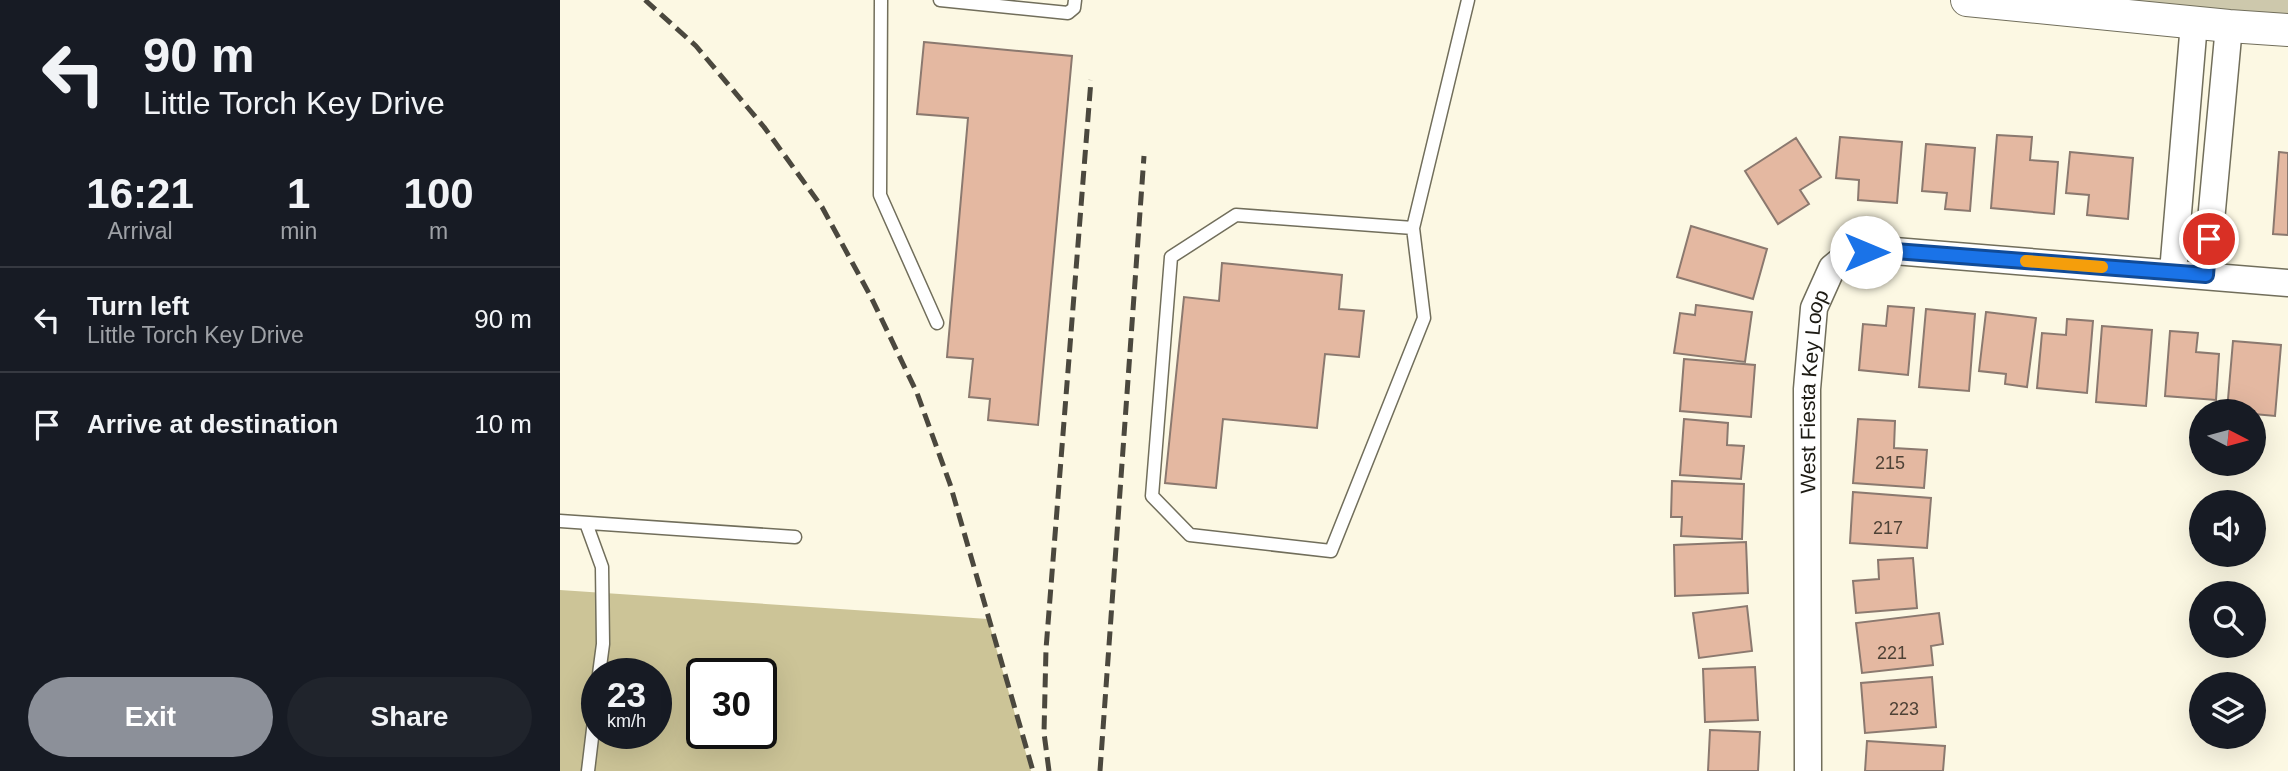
<!DOCTYPE html>
<style>
:root{--surface:#171b24;--page:#20242c;--text:#f1f3f6;--muted:#9ea1a6;--line:#363941;--accent:#8c9099}
body{margin:0;font-family:Arial,sans-serif;background:var(--page);color:var(--text);height:100vh;display:flex;flex-direction:column;font-size:26px;white-space:nowrap}
*{box-sizing:border-box;margin:0}
p{font-size:23px;color:var(--muted)}
.icon{flex:none;width:38px;height:38px;fill:none;stroke:currentColor;stroke-width:2;stroke-linecap:round;stroke-linejoin:round}
.map{position:relative;flex:1;overflow:hidden}
.side{display:flex;flex-direction:column;background:var(--surface);width:560px}
.side>*{flex:none}
.top-card{background:#171b24;color:var(--text);overflow:hidden}
.needle{width:46px;rotate:96deg}
.fabs{position:absolute;left:1629px;top:399px;display:grid;gap:14px}
.fabs a{display:grid;place-items:center;width:77px;height:77px;border-radius:50%;background:var(--surface);box-shadow:0 7px 28px #0002;font-size:35px}
.speed{position:absolute;left:21px;top:658px;display:flex;gap:14px;font-size:35px;font-weight:700;text-align:center}
.speed>*{display:grid;place-content:center;width:91px;height:91px;border-radius:50%;background:var(--surface);box-shadow:0 7px 28px #0002;line-height:1}
.speed small{font-size:18px;font-weight:400}
.speed .limit{border:4px solid #111;border-radius:10px;background:#fff;color:#111}
.pin{position:absolute;display:grid;place-items:center;width:60px;height:60px;color:#fff;margin:-30px;border:4px solid #fff;border-radius:50%;box-shadow:0 2px 7px #0007}
.me{position:absolute;width:77px;margin:-38px;rotate:90deg;stroke-linejoin:round;filter:drop-shadow(0 0 5px #0008)}
.turn{display:flex;align-items:center;gap:24px;height:147px;padding:0 28px;font-size:32px}
.turn .icon{width:91px;height:91px;stroke-width:2.5}
.turn b{display:block;font-size:49px;line-height:60px}
.eta{display:flex;justify-content:space-evenly;align-items:center;height:119px;text-align:center}
.eta b{font-size:42px;font-weight:700;line-height:49px}
.button{display:flex;gap:14px;margin-top:auto;padding:14px 28px}
.button a{flex:1;height:80px;border-radius:42px;background:var(--accent);color:#fff;font-size:28px;font-weight:700;line-height:80px;text-align:center}
.button a+a{background:var(--page);color:var(--text)}
ul{padding:0;list-style:none}
li{display:flex;align-items:center;gap:21px;height:105px;padding:0 28px;border-top:2px solid var(--line)}
li div{flex:1}
li b{display:block;font-size:26px}
li em{font-style:normal}
main{display:flex;flex:1;min-height:0}
.map>svg:first-child{display:block}
.green{fill:#cdc8ac}
.forest{fill:#ccc497;fill-rule:evenodd}
.building{fill:#e4b8a1;stroke:#8b796f;stroke-width:2}
.lines{fill:none;stroke-linecap:round;stroke-linejoin:round}
.service-casing{stroke:#716e5b;stroke-width:15}
.minor-casing{stroke:#716e5b;stroke-width:29}
.tertiary-casing{stroke:#716e5b;stroke-width:34}
.service{stroke:#fff;stroke-width:12}
.minor{stroke:#fff;stroke-width:26}
.tertiary{stroke:#fff;stroke-width:32}
.rail{stroke:#4b483e;stroke-width:5;stroke-dasharray:14 7;stroke-linecap:butt}
.route-casing{stroke:#114b97;stroke-width:18}
.route{stroke:#1a73e8;stroke-width:12}
.slow{stroke:#f59e0b;stroke-width:12}
.labels{text-anchor:middle;dominant-baseline:central;stroke-width:6;stroke-linejoin:round;paint-order:stroke}
.number-label{font-size:18px;fill:#4e4236}
.street-label{font-size:21px;fill:#1c1a13;stroke:#fff}
</style>
<main>
<section class="side">
<div class="top-card">
<div class="turn"><svg class="icon" aria-label="left" viewBox="0 0 24 24"><path d="M17 20v-9H6M10 6l-5 5 5 5"/></svg><div><b>90 m</b>Little Torch Key Drive</div></div>
</div>
<div class="eta">
<div><b>16:21</b><p>Arrival</p></div>
<div><b>1</b><p>min</p></div>
<div><b>100</b><p>m</p></div>
</div>
<ul>
<li><svg class="icon" aria-label="left" viewBox="0 0 24 24"><path d="M17 20v-9H6M10 6l-5 5 5 5"/></svg><div><b>Turn left</b><p>Little Torch Key Drive</p></div><em>90 m</em></li>
<li><svg class="icon" aria-label="arrive" viewBox="0 0 24 24"><path d="M6 21V4h12l-3 4 3 4H6"/></svg><div><b>Arrive at destination</b></div><em>10 m</em></li>
</ul>
<div class="button"><a>Exit</a><a>Share</a></div>
</section>
<div class="map">
<svg width="1728" height="771" viewBox="0 0 1728 771">
<rect width="100%" height="100%" fill="#fcf8e3"/>
<!-- green -->
<path class="green" d="M1540,0H1728V16Z"/>
<!-- forest -->
<path class="forest" d="M0,590L428,619L471,771H0ZM37,674H96V733H37ZM142,674H201V733H142Z"/>
<!-- building -->
<path class="building" d="M364,42L512,56L478,425L428,420L430,399L409,397L413,359L387,357L408,118L357,114Z
M1437,135L1472,137L1470,160L1498,162L1494,214L1431,208Z
M1280,137L1342,142L1337,203L1298,200L1299,180L1276,178Z
M1236,138L1261,177L1240,190L1249,204L1218,224L1185,171Z
M1366,144L1415,148L1410,211L1385,209L1387,193L1362,191Z
M1510,152L1573,158L1568,219L1527,215L1529,195L1506,193Z
M1719,152L1728,153V235L1713,234Z
M1131,226L1207,249L1193,299L1117,277Z
M662,263L782,275L779,309L804,311L799,357L765,354L757,428L663,419L656,488L605,483L624,297L659,301Z
M1136,305L1192,312L1185,362L1114,353L1120,313L1135,315Z
M1328,306L1354,308L1348,375L1299,370L1303,324L1326,326Z
M1366,309L1415,314L1409,391L1359,387Z
M1426,312L1476,318L1467,387L1445,384L1446,374L1419,371Z
M1507,319L1533,321L1527,393L1477,388L1482,333L1506,335Z
M1542,326L1592,330L1586,406L1536,402Z
M1610,331L1638,333L1636,352L1659,354L1656,400L1605,396Z
M1673,341L1721,345L1715,416L1694,414V411H1667Z
M1124,359L1195,365L1191,417L1120,411Z
M1124,419L1168,423L1167,445L1184,446L1181,479L1120,475Z
M1298,419L1335,421L1334,448L1367,450L1364,488L1293,483Z
M1112,481L1184,484L1182,539L1121,536L1122,517H1111Z
M1293,492L1371,498L1367,548L1290,543Z
M1186,542L1188,593L1115,596L1114,545Z
M1353,558L1357,608L1296,613L1293,581L1319,579L1318,560Z
M1187,606L1192,651L1139,658L1133,613Z
M1379,613L1383,644L1371,646L1373,665L1302,673L1296,623Z
M1195,667L1198,720L1145,722L1143,669Z
M1372,677L1376,727L1305,733L1301,683Z
M1150,730L1200,732L1198,771H1148Z
M1307,741L1385,746L1383,771H1305Z"/>
<g class="lines">
<defs>
<path id="service" d="M321,0L320,195L377,323
M380,0L508,13L514,8L515,0
M853,228L676,215L611,257L592,496L630,535L771,551L864,318L853,228L908,0
M0,521L235,537
M26,523L42,567L43,644L39,674
M28,771L37,696"/>
<g id="minor">
<path d="M1613,272L1634,23"/>
<path d="M1646,275L1669,26"/>
<path id="s1" d="M1248,771L1247,389L1254,308L1272,268L1289,254L1322,250L1728,283"/>
</g>
<path id="tertiary" d="M1407,0L1669,26L1728,30"/>
</defs>
<!-- service casing -->
<use href="#service" class="service-casing"/>
<!-- minor casing -->
<use href="#minor" class="minor-casing"/>
<!-- tertiary casing -->
<use href="#tertiary" class="tertiary-casing"/>
<!-- service -->
<use href="#service" class="service"/>
<!-- minor -->
<use href="#minor" class="minor"/>
<!-- tertiary -->
<use href="#tertiary" class="tertiary"/>
<!-- rail -->
<path class="rail" d="M85,0L136,46L204,127L262,207L311,297L357,393L390,484L473,771
M489,771L484,733L486,649L531,80
M540,771L584,156"/>
</g>
<g class="lines">
<defs>
<path id="route" d="M1306,252L1322,250L1646,275L1649,239"/>
</defs>
<!-- route casing -->
<use href="#route" class="route-casing"/>
<!-- route -->
<use href="#route" class="route"/>
<!-- slow -->
<path class="slow" d="M1466,261L1542,267"/>
</g>
<g class="labels">
<!-- number labels -->
<g class="number-label">
<text x="1330" y="463">215</text>
<text x="1328" y="528">217</text>
<text x="1332" y="653">221</text>
<text x="1344" y="709">223</text>
</g>
<!-- street labels -->
<g class="street-label">
<text stroke="none"><textPath href="#s1" startOffset="380">West Fiesta Key Loop</textPath></text>
</g>
</g>
</svg>
<div class="fabs">
<a><svg class="needle" viewBox="-14 -14 28 28"><path d="M0-13l5 13h-10z" fill="#e53935"/><path d="M0 13l5-13h-10z" fill="#9ea1a6"/></svg></a>
<a><svg class="icon" aria-label="sound" viewBox="0 0 24 24"><path d="M4 9h4l5-4v14l-5-4H4zM17 9q2 3 0 6"/></svg></a>
<a><svg class="icon" aria-label="search" viewBox="0 0 24 24"><circle cx="10" cy="10" r="6"/><path d="M15 15l6 6"/></svg></a>
<a><svg class="icon" aria-label="layers" viewBox="0 0 24 24"><path d="M12 4l9 5-9 5-9-5zM3 14l9 5 9-5"/></svg></a>
</div>
<div class="speed"><div>23<small>km/h</small></div><div class="limit">30</div></div>
<div class="pin" style="left:1649px;top:239px;background:#d93025"><svg class="icon" aria-label="arrive" viewBox="0 0 24 24"><path d="M6 21V4h12l-3 4 3 4H6"/></svg></div>
<svg class="me" style="left:1306px;top:252px" viewBox="-20 -20 40 40"><circle r="19" fill="#fff"/><path d="M0-13L10 11 0 6-10 11z" fill="#1a73e8"/></svg>
</div>
</main>
